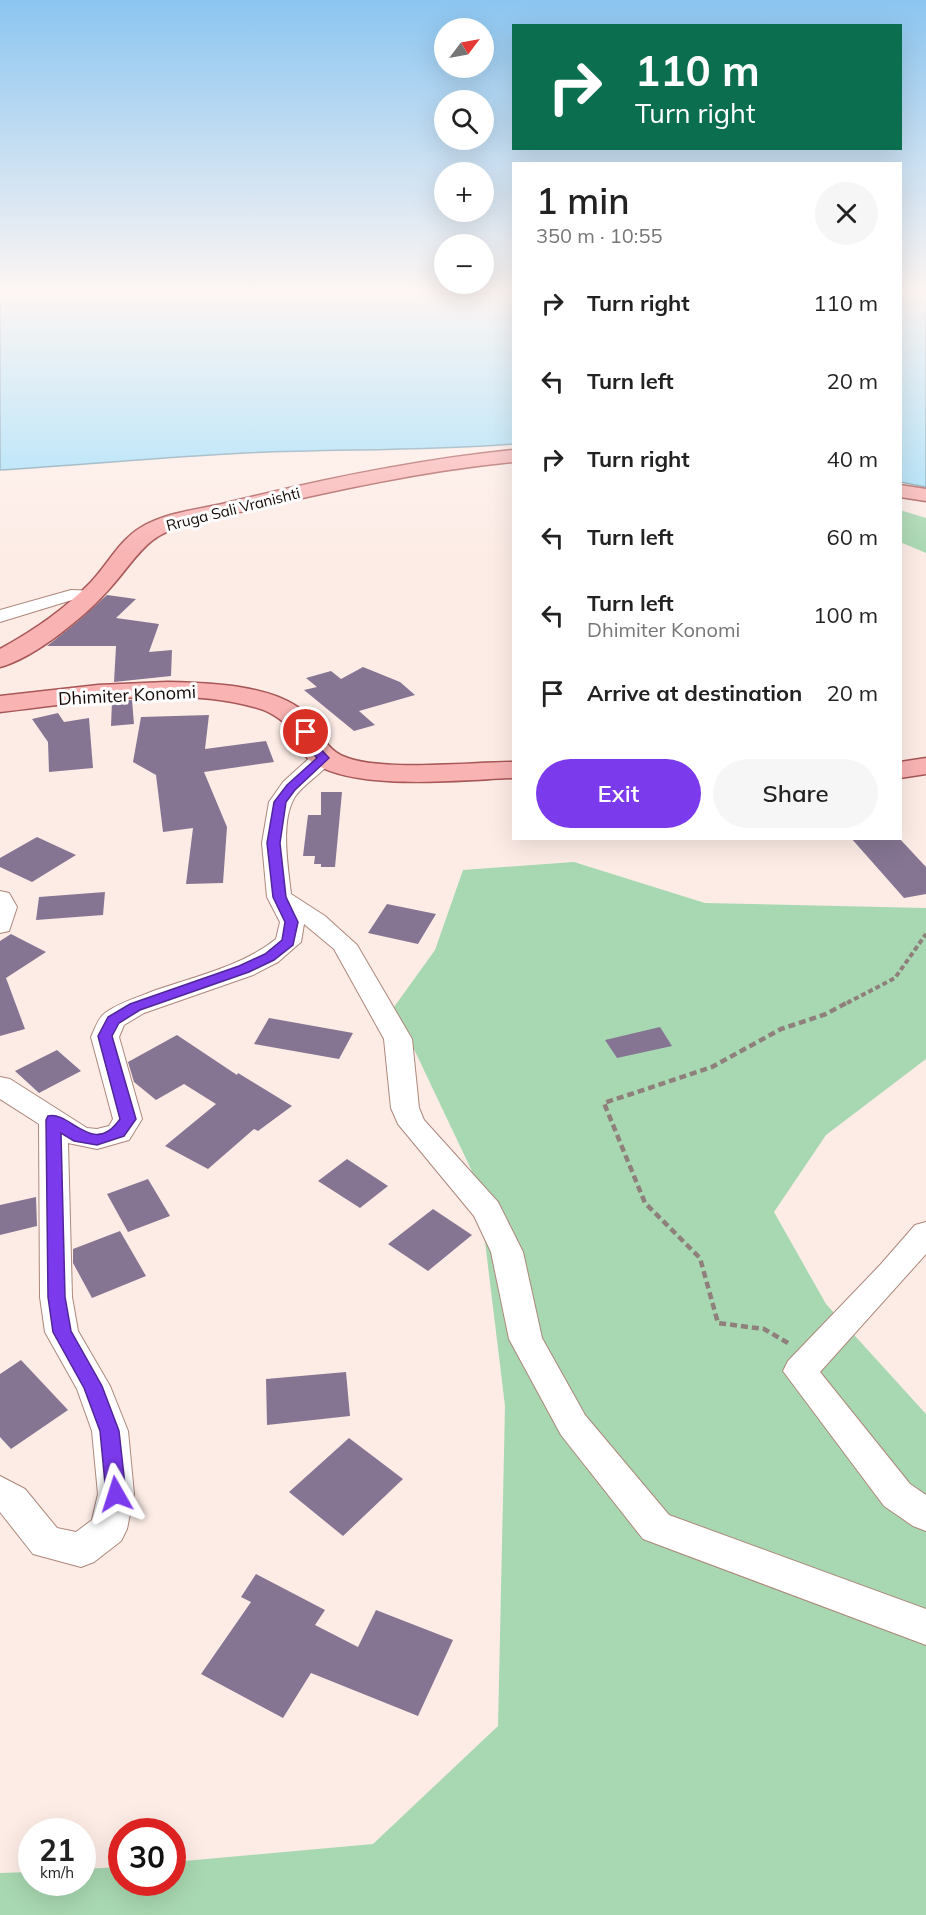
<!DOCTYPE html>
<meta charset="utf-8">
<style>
:root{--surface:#fff;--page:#f6f6f6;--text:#222;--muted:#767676;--accent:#7c3aed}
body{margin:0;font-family:Mulish,sans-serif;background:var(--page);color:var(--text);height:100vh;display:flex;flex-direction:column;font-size:22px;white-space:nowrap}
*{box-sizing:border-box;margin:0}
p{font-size:20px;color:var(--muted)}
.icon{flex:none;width:33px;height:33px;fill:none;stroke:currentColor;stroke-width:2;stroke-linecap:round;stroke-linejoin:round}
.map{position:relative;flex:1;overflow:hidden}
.drawer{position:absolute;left:512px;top:162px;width:390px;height:678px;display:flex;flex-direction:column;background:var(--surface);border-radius:0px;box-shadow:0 6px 24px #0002}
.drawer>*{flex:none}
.guide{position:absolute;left:512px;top:24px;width:390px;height:126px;border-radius:0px;box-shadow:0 6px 24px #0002;background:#0b6e4f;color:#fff;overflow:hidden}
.needle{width:39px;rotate:58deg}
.tools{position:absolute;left:434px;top:18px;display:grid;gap:12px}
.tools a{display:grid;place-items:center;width:60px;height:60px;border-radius:50%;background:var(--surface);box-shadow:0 6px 24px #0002;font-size:30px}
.speed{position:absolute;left:18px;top:1818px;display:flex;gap:12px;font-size:30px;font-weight:700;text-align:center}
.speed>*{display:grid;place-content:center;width:78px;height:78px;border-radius:50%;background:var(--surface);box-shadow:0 6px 24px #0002;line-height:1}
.speed small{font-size:15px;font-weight:400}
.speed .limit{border:9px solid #d22;background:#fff;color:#111}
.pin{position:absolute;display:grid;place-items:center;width:51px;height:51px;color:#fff;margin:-26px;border:3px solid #fff;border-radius:50%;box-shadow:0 2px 6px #0007}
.me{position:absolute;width:66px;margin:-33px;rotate:354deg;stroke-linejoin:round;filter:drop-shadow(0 0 4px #0008)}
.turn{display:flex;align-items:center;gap:21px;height:126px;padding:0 24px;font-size:27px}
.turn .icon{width:78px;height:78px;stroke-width:2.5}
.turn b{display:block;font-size:42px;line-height:51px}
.round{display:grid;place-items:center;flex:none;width:63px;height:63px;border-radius:32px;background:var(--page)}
.summary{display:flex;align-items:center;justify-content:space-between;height:102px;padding:0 24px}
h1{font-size:36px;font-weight:600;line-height:45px}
.action{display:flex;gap:12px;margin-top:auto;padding:12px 24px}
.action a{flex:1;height:69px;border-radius:36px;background:var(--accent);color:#fff;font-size:24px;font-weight:600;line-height:69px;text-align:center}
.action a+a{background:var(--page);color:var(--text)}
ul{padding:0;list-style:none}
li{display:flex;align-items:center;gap:18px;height:78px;padding:0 24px}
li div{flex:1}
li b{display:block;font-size:22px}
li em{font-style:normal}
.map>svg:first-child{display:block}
.green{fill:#a8d8b1}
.water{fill:#a1dffb;stroke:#779fb2;stroke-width:1.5}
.building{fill:#857593}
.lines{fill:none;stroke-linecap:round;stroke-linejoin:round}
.street-casing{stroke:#ac877a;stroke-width:2}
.primary-casing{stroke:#a75756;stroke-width:3}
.path-far1{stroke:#8f807b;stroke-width:4;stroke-dasharray:5 3;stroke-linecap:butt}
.path{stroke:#8f807b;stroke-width:4.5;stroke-dasharray:7 4;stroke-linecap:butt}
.street{fill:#fff;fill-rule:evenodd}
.primary{fill:#f9b3b3;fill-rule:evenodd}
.route{fill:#7c3aed;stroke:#51269a;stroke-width:1.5}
.labels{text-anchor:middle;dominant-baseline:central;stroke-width:6;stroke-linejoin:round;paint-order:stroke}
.far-street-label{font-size:15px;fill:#160a06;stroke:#fdfdfd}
.street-label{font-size:18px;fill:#160a06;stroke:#fdfdfd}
</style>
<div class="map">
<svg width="926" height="1915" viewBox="0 0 926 1915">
<rect width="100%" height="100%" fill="#fdece6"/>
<!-- green -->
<path class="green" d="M900,510L926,518V553L900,542Z
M574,862L705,903L926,908V1059L826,1135L774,1212L826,1304L926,1414V1915H0V1873L31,1872L32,1882H82L83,1869L121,1867L122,1882H172L173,1862L373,1844L498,1726L505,1406L478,1184L394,1007L435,950L463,870Z"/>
<!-- water -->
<path class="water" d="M0,293H513V444C425,451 334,449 245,453C163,457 82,465 0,470Z
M900,293H926V487L900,482Z"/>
<!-- building -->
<path class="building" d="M107,595L136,599L116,618L159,624L149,652L172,650L171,676L114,682L116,646H47L76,623Z
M363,667L400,682L415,695L359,711L375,725L354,731L304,690L317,687L306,678L331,671L341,679Z
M132,700L134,724L111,726L112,701Z
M58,713L64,722L89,718L93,768L49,772L48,742L32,719Z
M209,715L205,749L266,741L274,762L204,772L227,827L223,883L186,884L193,828L163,832L156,775L133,762L141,717Z
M321,792H342L335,867H321V864H314L315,856H303L308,815H321Z
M37,837L76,855L32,882L0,867V858Z
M851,838H899L926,867V894L904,898Z
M105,892L103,915L36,920L39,897Z
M387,904L436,914L418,944L368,933Z
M11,934L46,952L6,978L25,1029L0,1036V941Z
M269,1018L353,1033L339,1059L254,1044Z
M660,1027L672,1046L617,1058L605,1040Z
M177,1035L237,1075L238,1073L292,1106L258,1131L254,1129L208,1169L165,1146L216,1104L184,1084L156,1100L134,1082L128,1062Z
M57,1050L81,1071L39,1093L15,1071Z
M347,1159L388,1186L360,1208L318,1181Z
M148,1179L170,1216L128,1232L107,1194Z
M36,1197L37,1226L0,1235V1205Z
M433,1209L472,1235L428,1271L388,1244Z
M120,1231L146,1276L92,1298L73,1263V1249Z
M21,1360L68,1410L11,1449L0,1437V1374Z
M346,1372L350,1416L267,1425L266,1379Z
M349,1438L403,1479L343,1536L289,1492Z
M256,1574L325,1610L315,1625L358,1647L376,1610L453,1640L418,1716L311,1673L283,1718L201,1674L251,1602L241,1597Z"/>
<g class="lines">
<defs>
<path id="street" d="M71,590L98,591L101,595L98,599L72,600L0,622V610Z
M323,752L331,753L334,758C324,772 308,781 297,794C279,817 288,866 291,894L325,916L357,945L412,1039L419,1108L424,1120L498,1202L523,1252L542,1338L585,1415L669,1515L926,1609V1645L643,1539L561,1435L509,1339L491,1252L474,1216L398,1124L391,1108L384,1039L334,949L304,924L301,942L278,962L253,975L144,1013L124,1025L119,1037L142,1119L129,1140L97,1149L68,1143L72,1297L78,1331L110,1386L128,1431L134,1494L127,1529L121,1541L94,1562L81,1567L33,1554L0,1512V1476L25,1489L57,1528L76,1532L92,1520L98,1494L92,1431L77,1389L45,1332L40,1297L39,1124L0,1099V1077L10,1079L87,1128L97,1129L109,1126L113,1119L91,1037C95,1029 98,1018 105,1013C120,1002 139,997 156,990C197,976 242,966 276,939L280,922L267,897L262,843L269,802L283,782L315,753Z
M0,891L9,893L17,907L9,931L0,933Z
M926,1222V1254L820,1372L910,1484L926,1495V1531L913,1526L884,1506L783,1371L788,1361L881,1264L915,1225Z"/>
<path id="primary" d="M513,450V462C402,473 300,499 191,523C145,535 140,554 111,587C88,614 35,658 0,667V649C33,631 65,609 91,582C108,564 119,541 140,528C164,513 195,510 222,504C319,480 414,460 513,450Z
M900,485L926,489V501L900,497Z
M167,682C207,683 270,684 303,711C320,726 322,748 345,757C382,772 470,762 513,762V778C460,780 360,791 315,764C302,757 298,742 291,731C284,719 267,710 254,707C172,685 82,703 0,712V696L98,685Z
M926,758V774L900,778V762Z"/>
</defs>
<!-- street casing -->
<use href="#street" class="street-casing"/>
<!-- primary casing -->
<use href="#primary" class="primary-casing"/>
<!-- path-far1 -->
<path class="path-far1" d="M847,1003L895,978L926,934"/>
<!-- path -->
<path class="path" d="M788,1343L764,1329L718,1323L700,1258L645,1203L604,1103L712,1067L781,1029L826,1014L850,1001"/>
<!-- street -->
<use href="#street" class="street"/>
<!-- primary -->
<use href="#primary" class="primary"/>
</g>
<!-- sky -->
<linearGradient id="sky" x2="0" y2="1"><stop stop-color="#8bc5f0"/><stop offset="0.52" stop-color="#fef6f4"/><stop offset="1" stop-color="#fef6f4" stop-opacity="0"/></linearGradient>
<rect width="926" height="561" fill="url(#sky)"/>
<!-- route -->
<path class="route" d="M306,729L309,730L315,743L329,758L295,790L286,802L280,843L286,897L298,922L293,945L274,960L249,972L140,1010L119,1023L112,1036L136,1119L124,1136L97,1145L74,1141L61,1133L65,1297L71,1331L102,1386L119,1431L126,1494L123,1500L116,1502L109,1500L106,1494L100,1431L84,1388L53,1332L48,1297L46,1120L48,1116C70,1110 93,1158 120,1119L98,1036L108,1017L130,1004L239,966L265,954L282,940L285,922L273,897L267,843L274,802L287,785L317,758L304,744L300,732Z"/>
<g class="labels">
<!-- far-street labels -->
<g class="far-street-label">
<text transform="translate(233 509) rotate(-14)">Rruga Sali Vranishti</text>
</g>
<!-- street labels -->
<g class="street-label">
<text transform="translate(127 695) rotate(-3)">Dhimiter Konomi</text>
</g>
</g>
</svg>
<div class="tools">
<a><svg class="needle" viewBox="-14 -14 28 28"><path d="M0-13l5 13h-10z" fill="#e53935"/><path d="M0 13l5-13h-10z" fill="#767676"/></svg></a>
<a><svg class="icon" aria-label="search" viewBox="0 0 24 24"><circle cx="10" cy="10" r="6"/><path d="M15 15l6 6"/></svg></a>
<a>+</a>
<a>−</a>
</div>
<div class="speed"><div>21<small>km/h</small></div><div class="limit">30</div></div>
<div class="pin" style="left:306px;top:732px;background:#d93025"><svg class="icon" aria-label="arrive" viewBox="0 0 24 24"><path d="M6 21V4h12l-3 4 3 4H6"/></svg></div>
<svg class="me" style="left:116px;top:1494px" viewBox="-20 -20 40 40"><path d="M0-17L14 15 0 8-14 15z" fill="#7c3aed" stroke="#fff" stroke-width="4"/></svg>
<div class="guide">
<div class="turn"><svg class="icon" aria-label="right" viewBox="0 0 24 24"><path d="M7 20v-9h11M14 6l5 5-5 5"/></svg><div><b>110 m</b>Turn right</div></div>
</div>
<section class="drawer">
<div class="summary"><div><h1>1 min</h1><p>350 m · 10:55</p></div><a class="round"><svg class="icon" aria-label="close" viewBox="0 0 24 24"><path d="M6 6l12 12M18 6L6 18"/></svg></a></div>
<ul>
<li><svg class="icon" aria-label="right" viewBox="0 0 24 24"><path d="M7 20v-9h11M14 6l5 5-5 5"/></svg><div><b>Turn right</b></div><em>110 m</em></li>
<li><svg class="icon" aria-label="left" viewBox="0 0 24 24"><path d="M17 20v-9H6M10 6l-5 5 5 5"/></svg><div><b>Turn left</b></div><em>20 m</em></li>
<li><svg class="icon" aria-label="right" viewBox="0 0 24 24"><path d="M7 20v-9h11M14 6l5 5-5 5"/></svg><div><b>Turn right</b></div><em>40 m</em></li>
<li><svg class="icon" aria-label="left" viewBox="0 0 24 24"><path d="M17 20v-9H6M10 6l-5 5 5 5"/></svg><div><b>Turn left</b></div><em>60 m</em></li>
<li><svg class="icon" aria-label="left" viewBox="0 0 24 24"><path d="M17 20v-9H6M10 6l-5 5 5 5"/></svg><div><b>Turn left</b><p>Dhimiter Konomi</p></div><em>100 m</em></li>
<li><svg class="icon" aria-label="arrive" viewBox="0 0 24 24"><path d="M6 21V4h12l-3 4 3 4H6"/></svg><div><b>Arrive at destination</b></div><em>20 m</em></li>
</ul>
<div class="action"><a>Exit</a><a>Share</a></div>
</section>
</div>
